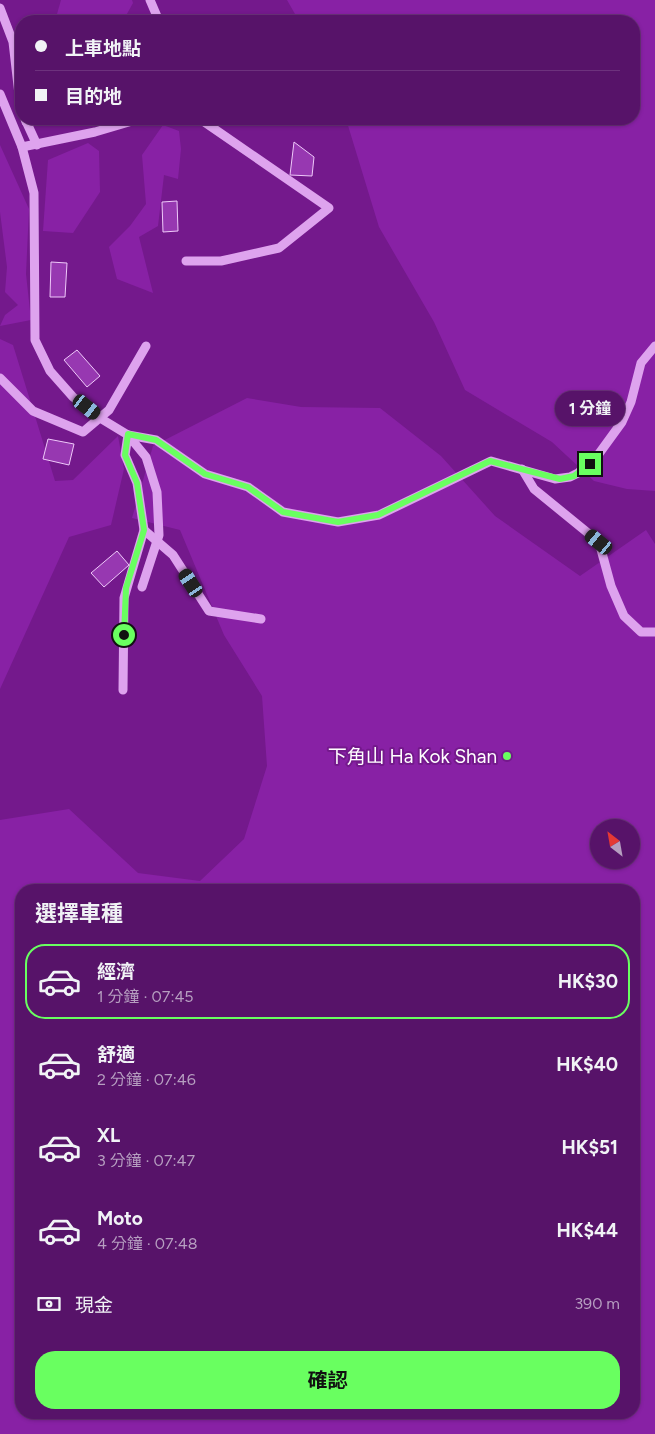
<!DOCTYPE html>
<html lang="zh-TW">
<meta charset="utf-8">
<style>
body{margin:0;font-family:Figtree,"Noto Sans TC",sans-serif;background:#602071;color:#f1f3f6;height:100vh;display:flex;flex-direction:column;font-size:19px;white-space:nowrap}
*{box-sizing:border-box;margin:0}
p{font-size:16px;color:#b69ec0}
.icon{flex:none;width:28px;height:28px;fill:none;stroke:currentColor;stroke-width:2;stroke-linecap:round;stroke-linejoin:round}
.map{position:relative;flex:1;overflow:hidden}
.sheet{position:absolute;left:15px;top:884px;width:625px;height:535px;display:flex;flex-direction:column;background:#571369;border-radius:20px;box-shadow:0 1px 4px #0004,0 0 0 1px #6d327d}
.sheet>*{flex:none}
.hud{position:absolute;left:15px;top:15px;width:625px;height:110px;border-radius:20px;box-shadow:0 1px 4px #0004,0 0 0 1px #6d327d;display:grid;align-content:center;height:110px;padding:0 20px;background:#571369}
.needle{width:32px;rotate:329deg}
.controls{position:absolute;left:590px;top:819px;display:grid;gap:10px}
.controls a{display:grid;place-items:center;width:50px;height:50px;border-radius:50%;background:#571369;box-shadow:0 1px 4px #0004,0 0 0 1px #6d327d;font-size:25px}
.end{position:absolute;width:22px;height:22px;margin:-11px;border:6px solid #69ff60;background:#111;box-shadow:0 0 0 2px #111}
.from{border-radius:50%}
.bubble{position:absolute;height:35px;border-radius:18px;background:#571369;box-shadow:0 1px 4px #0004,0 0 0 1px #6d327d;font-size:16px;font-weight:700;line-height:35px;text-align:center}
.car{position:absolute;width:15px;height:30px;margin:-15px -8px;border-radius:6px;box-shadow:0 0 4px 1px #0007;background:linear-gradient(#222 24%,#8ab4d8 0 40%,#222 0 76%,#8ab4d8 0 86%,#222 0)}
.hud b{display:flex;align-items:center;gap:18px;height:48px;font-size:19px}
.hud b+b{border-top:1px solid #6d327d}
.hud i{width:12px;height:12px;background:#f1f3f6}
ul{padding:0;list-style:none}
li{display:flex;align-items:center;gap:15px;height:75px;margin:0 10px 8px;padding:0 10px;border:2px solid transparent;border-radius:20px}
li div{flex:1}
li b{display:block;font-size:19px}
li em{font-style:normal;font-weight:700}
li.on{border-color:#69ff60}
li>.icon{width:45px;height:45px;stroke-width:1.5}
h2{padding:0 20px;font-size:22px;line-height:60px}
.pay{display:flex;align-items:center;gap:12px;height:55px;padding:0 20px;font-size:19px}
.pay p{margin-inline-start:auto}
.primary-button{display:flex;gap:10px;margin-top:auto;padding:10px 20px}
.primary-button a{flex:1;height:58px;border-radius:20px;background:#69ff60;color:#111;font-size:20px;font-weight:700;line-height:58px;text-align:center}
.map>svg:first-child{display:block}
.green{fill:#8821a5;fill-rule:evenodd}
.building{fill:#9738b1;stroke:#efc9fa}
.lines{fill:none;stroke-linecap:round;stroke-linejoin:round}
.minor{stroke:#dea3ee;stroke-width:9}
.route{stroke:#69ff60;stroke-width:6}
.poi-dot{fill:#69ff60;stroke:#74198c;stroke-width:2}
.labels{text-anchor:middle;stroke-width:4;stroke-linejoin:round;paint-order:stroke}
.poi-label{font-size:19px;fill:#fff;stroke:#74198c;text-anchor:end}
</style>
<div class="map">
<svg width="655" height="1434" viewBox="0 0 655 1434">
<rect width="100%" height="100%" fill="#74198c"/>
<g class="green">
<path d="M61 0H132L133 3 123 21H55Z"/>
<path d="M287 0H655V491L627 489 594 481 552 442 465 390 434 322 379 227 346 119H634V21H299Z"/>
<path d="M163 125 179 131 181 149 178 179 164 175 158 226 139 237 153 293 117 279 109 247 130 226 146 204 142 155Z"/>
<path d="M88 143 99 151 100 192 73 233 43 231 48 160Z"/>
<path d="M0 145 29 209 26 274 31 320 0 326 5 315 18 305 5 292 7 267 0 212Z"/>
<path d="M0 339 13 345 55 481 73 480 118 436 124 469 111 525 69 537 0 689Z"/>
<path d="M247 398 301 407 380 408 441 456 495 516 580 576 646 530 655 544V1434H0V820L69 809 138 873 200 881 244 839 267 766 262 696 224 635 180 530 132 518 153 446ZM599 828H631V860H599ZM21 890H634V1412H21Z"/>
</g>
<g class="building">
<path d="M294 142 314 157 312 176 290 175Z"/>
<path d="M177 201 178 231 163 232 162 202Z"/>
<path d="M51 262 67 263 65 297H50Z"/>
<path d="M77 350 100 376 87 387 64 360Z"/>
<path d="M48 439 74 444 69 465 43 459Z"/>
<path d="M117 551 129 565 104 587 91 573Z"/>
</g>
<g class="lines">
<g class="minor">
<path d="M150 0 159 21"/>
<path d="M0 8 13 42 21 112"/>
<path d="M0 94 22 147 34 193 35 340 50 371 73 397 100 418 128 435 156 440 205 474 248 487 283 512 338 522 379 515 491 461 555 479 570 477 578 473 598 455 622 422 631 402 641 363 655 346"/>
<path d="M25 119 37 145"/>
<path d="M26 122 66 119"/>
<path d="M22 147 95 132 139 119"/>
<path d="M186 261H221L279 248 329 208 200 119"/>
<path d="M0 378 33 411 83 432 109 410 146 346"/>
<path d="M128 435 146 457 157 492 159 535 142 587"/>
<path d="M522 469 534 489 599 542 611 586 624 616 641 632H655"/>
<path d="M144 530 173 555 209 611 261 619"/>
<path d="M123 690 124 598 144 530 137 483 125 455 128 435"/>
</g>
</g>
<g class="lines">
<path class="route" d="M124 635 126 588 144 530 137 483 125 455 128 434 156 440 205 474 248 487 283 512 338 522 378 515 490 461 560 479 574 476 590 464"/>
</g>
<circle class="poi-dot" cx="507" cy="756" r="5"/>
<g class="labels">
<g class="poi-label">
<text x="497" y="763">下角山 Ha Kok Shan</text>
</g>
</g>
</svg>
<div class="controls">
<a><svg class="needle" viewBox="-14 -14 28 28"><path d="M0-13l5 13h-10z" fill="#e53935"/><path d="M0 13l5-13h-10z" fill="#b69ec0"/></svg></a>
</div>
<i class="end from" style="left:124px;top:635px"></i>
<i class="end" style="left:590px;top:464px"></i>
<div class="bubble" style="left:555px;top:391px;width:70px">1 分鐘</div>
<i class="car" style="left:87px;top:407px;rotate:128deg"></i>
<i class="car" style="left:599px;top:542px;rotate:309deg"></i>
<i class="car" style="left:191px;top:583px;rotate:327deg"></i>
<div class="hud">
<b><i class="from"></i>上車地點</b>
<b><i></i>目的地</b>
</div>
<section class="sheet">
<h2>選擇車種</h2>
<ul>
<li class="on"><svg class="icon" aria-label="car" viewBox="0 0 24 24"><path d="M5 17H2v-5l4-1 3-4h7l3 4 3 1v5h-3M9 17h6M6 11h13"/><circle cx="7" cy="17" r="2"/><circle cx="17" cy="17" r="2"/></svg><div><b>經濟</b><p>1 分鐘 · 07:45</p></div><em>HK$30</em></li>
<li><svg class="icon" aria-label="car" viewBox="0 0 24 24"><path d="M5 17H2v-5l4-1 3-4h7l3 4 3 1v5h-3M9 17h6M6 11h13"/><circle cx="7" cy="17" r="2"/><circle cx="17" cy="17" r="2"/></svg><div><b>舒適</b><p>2 分鐘 · 07:46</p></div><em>HK$40</em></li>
<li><svg class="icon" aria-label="car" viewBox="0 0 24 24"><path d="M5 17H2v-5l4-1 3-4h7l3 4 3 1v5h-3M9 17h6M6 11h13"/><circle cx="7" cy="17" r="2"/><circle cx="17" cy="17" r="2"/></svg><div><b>XL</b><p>3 分鐘 · 07:47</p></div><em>HK$51</em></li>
<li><svg class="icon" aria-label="car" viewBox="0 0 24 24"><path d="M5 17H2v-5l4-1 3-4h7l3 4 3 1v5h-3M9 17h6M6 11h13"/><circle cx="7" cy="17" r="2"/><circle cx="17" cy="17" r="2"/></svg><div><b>Moto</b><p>4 分鐘 · 07:48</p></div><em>HK$44</em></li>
</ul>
<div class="pay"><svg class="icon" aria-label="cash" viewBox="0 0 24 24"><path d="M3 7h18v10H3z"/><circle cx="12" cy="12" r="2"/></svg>現金<p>390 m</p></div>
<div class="primary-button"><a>確認</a></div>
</section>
</div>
